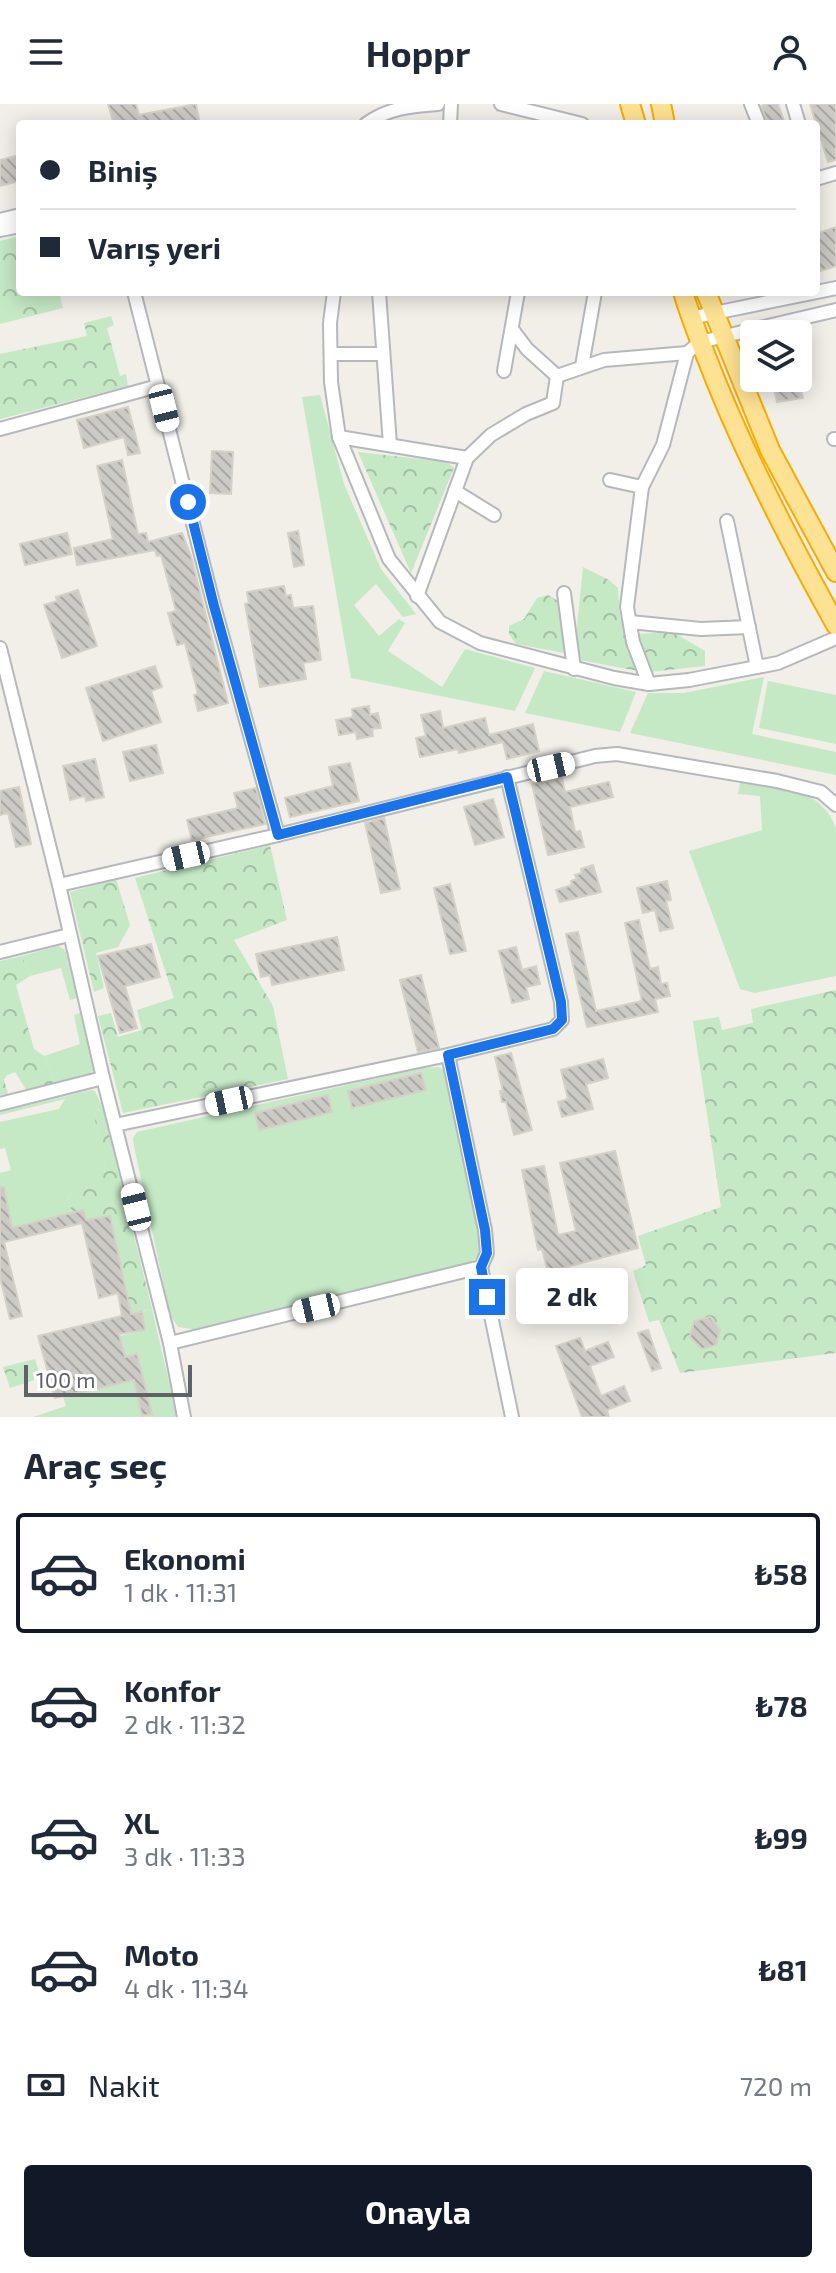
<!DOCTYPE html>
<html lang="tr">
<meta charset="utf-8">
<style>
body{margin:0;font-family:"Exo 2",sans-serif;background:#f6f6f7;color:#1f2937;height:100vh;display:flex;flex-direction:column;font-size:30px;white-space:nowrap}
*{box-sizing:border-box;margin:0}
p{font-size:26px;color:#747a83}
.icon{flex:none;width:44px;height:44px;fill:none;stroke:currentColor;stroke-width:2;stroke-linecap:round;stroke-linejoin:round}
.map{position:relative;height:1313px;overflow:hidden}
.side{display:flex;flex-direction:column;background:#fff;flex:1}
.side>*{flex:none}
.guide{position:absolute;left:16px;top:16px;width:804px;height:176px;border-radius:8px;box-shadow:0 4px 20px #0003;display:grid;align-content:center;height:176px;padding:0 24px;background:#fff}
.tools{position:absolute;left:740px;top:216px;display:grid;gap:16px}
.tools a{display:grid;place-items:center;width:72px;height:72px;border-radius:8px;background:#fff;box-shadow:0 4px 20px #0003;font-size:40px}
.scale{position:absolute;left:24px;bottom:20px;width:168px;box-sizing:border-box;padding-left:8px;border:4px solid #5f6368;border-top:0;font-size:22px;line-height:28px;white-space:nowrap;color:#5f6368;-webkit-text-stroke:6px #fff;paint-order:stroke}
.end{position:absolute;width:36px;height:36px;margin:-18px;border:10px solid #1a73e8;background:#fff;box-shadow:0 0 0 4px #fff}
.from{border-radius:50%}
.bubble{position:absolute;height:56px;border-radius:8px;background:#fff;box-shadow:0 4px 20px #0003;font-size:26px;font-weight:700;line-height:56px;text-align:center}
.car{position:absolute;width:24px;height:48px;margin:-24px -12px;border-radius:10px;box-shadow:0 0 6px 2px #0007;background:linear-gradient(#fff 24%,#345 0 40%,#fff 0 76%,#345 0 86%,#fff 0)}
.guide b{display:flex;align-items:center;gap:28px;height:76px;font-size:30px}
.guide b+b{border-top:2px solid #e0e1e3}
.guide i{width:20px;height:20px;background:#1f2937}
ul{padding:0;list-style:none}
li{display:flex;align-items:center;gap:24px;height:120px;margin:0 16px 12px;padding:0 8px;border:4px solid transparent;border-radius:8px}
li div{flex:1}
li b{display:block;font-size:30px}
li em{font-style:normal;font-weight:700}
li.on{border-color:#111827}
li>.icon{width:72px;height:72px;stroke-width:1.5}
h2{padding:0 24px;font-size:36px;line-height:96px}
.pay{display:flex;align-items:center;gap:20px;height:88px;padding:0 24px;font-size:30px}
.pay p{margin-inline-start:auto}
.action{display:flex;gap:16px;margin-top:auto;padding:16px 24px}
.action a{flex:1;height:92px;border-radius:8px;background:#111827;color:#fff;font-size:32px;font-weight:700;line-height:92px;text-align:center}
header{display:flex;justify-content:space-between;align-items:center;height:104px;padding:0 24px;background:#fff;font-size:36px;font-weight:700}
.map>svg:first-child{display:block}
.grass{fill:#c5e8c5}
.forest{fill:url(#forest-crowns)}
.building{fill:url(#building-back-hatch);stroke:#d6d1c6;stroke-width:2}
.lines{fill:none;stroke-linecap:round;stroke-linejoin:round}
.minor-casing{stroke:#b5b8bc;stroke-width:16}
.highway-casing{stroke:#f9ab00;stroke-width:22}
.minor{stroke:#fff;stroke-width:12}
.highway{stroke:#fde293;stroke-width:18}
.route{stroke:#1a73e8;stroke-width:10}
</style>
<header><svg class="icon" aria-label="menu" viewBox="0 0 24 24"><path d="M4 6h16M4 12h16M4 18h16"/></svg>Hoppr<svg class="icon" aria-label="person" viewBox="0 0 24 24"><circle cx="12" cy="8" r="4"/><path d="M4 21q1-7 8-7t8 7"/></svg></header>
<div class="map">
<svg width="836" height="1313" viewBox="0 0 836 1313">
<defs>
<pattern id="forest-crowns" width="20" height="18" patternUnits="userSpaceOnUse" patternTransform="scale(2)"><rect width="20" height="18" fill="#c5e8c5"/><path d="M2 6a3 3 0 1 1 6 0M12 15a3 3 0 1 1 6 0" fill="none" stroke="#a3c0a4"/></pattern>
<pattern id="building-back-hatch" width="6" height="6" patternUnits="userSpaceOnUse" patternTransform="scale(2)"><rect width="6" height="6" fill="#cccac5"/><path d="M-1 5l2 2M0 0l6 6M5-1l2 2" fill="none" stroke="#a9a8a4"/></pattern>
</defs>
<rect width="100%" height="100%" fill="#f1efe8"/>
<g class="grass">
<path d="M320 291 344 380 381 465 416 510 403 513 376 480 354 501 379 532 399 515 405 519 388 547 442 583 465 545 535 564 515 607 351 574 302 293Z"/>
<path d="M544 567 636 588 620 628 525 609Z"/>
<path d="M764 573 752 630 836 648V671L630 629 648 589H684Z"/>
<path d="M768 577 836 591V640L759 624Z"/>
<path d="M741 675C778 681 821 684 836 724V872L755 889 740 885 689 747 762 726 760 692 738 690Z"/>
<path d="M58 842 65 846 77 894 70 896 61 864 30 872 22 852Z"/>
<path d="M80 909 93 966 91 970 55 981 44 952 80 940 74 911Z"/>
<path d="M439 963 446 968 479 1127 480 1151 466 1162 198 1226 178 1223 170 1211 134 1042 133 1034 137 1028 423 964Z"/>
<path d="M91 986 95 987 103 1005 95 1006C92 1033 119 1063 95 1085H75L68 1093 72 1109 0 1127V1069L11 1066 5 1044 0 1045V1018L59 1005 65 995 0 1011V1008Z"/>
<path d="M152 1205 177 1313H33L66 1302 63 1292 142 1274 50 1270 45 1259 122 1242 120 1232 145 1226 142 1208Z"/>
</g>
<g class="forest">
<path d="M20 132V188H59L63 204 0 220V137Z"/>
<path d="M111 212 114 221 107 224 120 272 126 270 128 282 0 315V250L87 232 84 219Z"/>
<path d="M358 348 447 358 454 364 411 469Z"/>
<path d="M583 463 609 476 618 484 620 513 638 567 580 556 576 533Z"/>
<path d="M548 491 558 497 565 549 516 540 509 530V522L524 515 537 494Z"/>
<path d="M673 528 705 547V562L650 568 638 530Z"/>
<path d="M270 741 287 816 234 836 273 902 288 975 123 1009 98 912 111 909 118 933 142 926 137 906 174 894 135 774Z"/>
<path d="M116 775 130 821 118 843 96 849 104 884 94 888 70 788Z"/>
<path d="M22 852 30 872 16 881 34 945 44 952 55 981 27 987 15 968 7 971 4 976 8 990 0 991V857Z"/>
<path d="M836 886V1249L680 1269 659 1216 649 1218 633 1167 646 1161 638 1132 721 1103 693 917 719 913 722 926 753 919 751 905Z"/>
<path d="M103 1005 152 1205 131 1210 130 1203 121 1205 117 1190 127 1187 110 1112 102 1113 103 1119 86 1118 83 1107 72 1109 68 1093 75 1085H94C119 1063 92 1033 95 1006Z"/>
<path d="M35 1255 41 1274 10 1284 3 1263Z"/>
</g>
<g class="building">
<path d="M108 0H136L139 11 196 0 200 20H114Z"/>
<path d="M767 0H778L785 20H768L761 2Z"/>
<path d="M810 0H836V56L828 58Z"/>
<path d="M20 51V77L0 82V56Z"/>
<path d="M836 123V162L818 168 816 130Z"/>
<path d="M772 274H798L803 294 777 298Z"/>
<path d="M128 303 140 349 128 351 124 333 84 344 77 316Z"/>
<path d="M212 347 233 348 231 390 210 389Z"/>
<path d="M122 356 138 430 146 429 148 438 182 429 191 452 228 599 198 607 194 591 198 590 185 539 177 541 168 509 176 507 161 451 157 452 155 446 77 461 74 444 113 435 97 362Z"/>
<path d="M298 427 304 461 294 463 288 429Z"/>
<path d="M67 429 72 450 25 461 20 440Z"/>
<path d="M284 482 286 492 291 491 293 504 313 502 321 556 303 559 306 575 260 583 245 500 249 499 247 488Z"/>
<path d="M78 486 97 542 62 554 44 501 57 497 56 493Z"/>
<path d="M155 562 162 583 151 587 161 618 103 637 86 584Z"/>
<path d="M369 602 370 611 378 609 381 624 372 625 373 632 357 635 356 628 339 631 336 616 353 613 352 605Z"/>
<path d="M440 607 443 624 485 614 489 631 533 620 539 647 507 655 503 638 459 649 458 645 420 653 416 634 426 632 421 611Z"/>
<path d="M156 641 163 669 130 677 123 648Z"/>
<path d="M95 655 104 693 86 697 85 692 70 696 63 662Z"/>
<path d="M350 659 359 697 290 713 285 694 333 682 329 663Z"/>
<path d="M562 674 565 688 609 678 613 693 570 703 575 728 580 727 584 743 548 751 532 680Z"/>
<path d="M19 683 31 740 16 743 8 709 0 711V687Z"/>
<path d="M256 684 265 720 192 736 187 716 238 704 234 689Z"/>
<path d="M493 695 504 733 475 741 464 703Z"/>
<path d="M384 714 400 785 381 789 365 719Z"/>
<path d="M593 761 601 788 560 798 556 786 572 781 571 777 577 775 575 771 582 769 581 765Z"/>
<path d="M667 777 671 796 666 797 673 824 660 827 655 806 643 809 637 784Z"/>
<path d="M450 780 466 847 450 850 434 784Z"/>
<path d="M639 816 650 865 658 863 661 880 667 879 670 892 655 895 658 908 587 923 566 830 578 828 596 907 642 897 625 819Z"/>
<path d="M337 833 344 866 272 881 270 871 261 873 256 850Z"/>
<path d="M151 840 160 873 125 882 137 924 120 929 98 852Z"/>
<path d="M516 843 522 866 536 862 540 880 526 883 529 895 512 899 499 847Z"/>
<path d="M421 871 439 944 418 948 400 876Z"/>
<path d="M511 949 532 1026 514 1031 506 998H502L500 987H503L495 953Z"/>
<path d="M603 955 608 974 586 980 593 1005 562 1013 558 998 568 995 561 966Z"/>
<path d="M421 969 426 986 352 1004 348 987Z"/>
<path d="M328 991 332 1008 259 1026 255 1009Z"/>
<path d="M615 1047 638 1144 548 1168 542 1145 538 1146 522 1066 544 1062 558 1131 576 1127 560 1059Z"/>
<path d="M0 1083H4L12 1124 83 1106 86 1116 110 1112 131 1210 142 1208 145 1226 119 1230 125 1253 137 1250 152 1310 142 1312 134 1276 55 1294 38 1232 122 1212 118 1189 99 1194 82 1119 4 1138 22 1212 10 1215 0 1173Z"/>
<path d="M710 1213 720 1226 716 1241 702 1245 690 1233 694 1217Z"/>
<path d="M648 1226 661 1264 652 1267 638 1229Z"/>
<path d="M580 1234 585 1247 608 1238 614 1253 590 1262 601 1292 624 1282 630 1297 607 1306 609 1313H582L556 1242Z"/>
</g>
<g class="lines">
<defs>
<g id="minor">
<path d="M501 0 582 20"/>
<path d="M751 0 759 20"/>
<path d="M793 0 799 20"/>
<path d="M366 20C388 4 411 2 438 0"/>
<path d="M450 20 451 0"/>
<path d="M816 75 836 69"/>
<path d="M0 116 20 111"/>
<path d="M0 126 20 122"/>
<path d="M134 188 214 502 278 731"/>
<path d="M334 188 330 219 331 278 339 333 389 455 440 518 480 539 614 574 649 580 689 576 778 559 836 534"/>
<path d="M379 188 390 341"/>
<path d="M690 214 836 184"/>
<path d="M512 225 527 245 557 272 604 256 687 249 700 238 836 206"/>
<path d="M331 250H383"/>
<path d="M582 262 595 188"/>
<path d="M504 267 518 188"/>
<path d="M0 325 158 282"/>
<path d="M339 333 467 354"/>
<path d="M834 335H836"/>
<path d="M610 376 642 383"/>
<path d="M455 387 494 411"/>
<path d="M727 417 757 563"/>
<path d="M564 489 574 565"/>
<path d="M417 492 467 354 491 331 526 310 553 299 557 272"/>
<path d="M630 518 701 525 749 523"/>
<path d="M0 544 59 781 103 974 170 1239 184 1313"/>
<path d="M649 580 633 538 627 503 642 383 663 341 687 249"/>
<path d="M59 781 278 731 595 652 617 650 777 677 821 688 836 701"/>
<path d="M0 848 69 831"/>
<path d="M0 1000 103 974"/>
<path d="M115 1021 448 951 553 925 562 916 561 898 507 673"/>
<path d="M481 1163 512 1313"/>
<path d="M170 1239 481 1163 487 1149 485 1126 448 951"/>
</g>
<g id="highway">
<path d="M630 0 636 20"/>
<path d="M661 0 665 20"/>
<path d="M683 188C692 219 705 249 717 280 751 363 792 442 836 521"/>
<path d="M706 188 770 346 836 468"/>
</g>
</defs>
<use href="#minor" class="minor-casing"/>
<use href="#highway" class="highway-casing"/>
<use href="#minor" class="minor"/>
<use href="#highway" class="highway"/>
</g>
<g class="lines">
<path class="route" d="M188 398 214 502 278 731 507 673 561 898 562 916 553 925 448 951 485 1126 487 1149 481 1163 487 1193"/>
</g>
</svg>
<div class="tools">
<a><svg class="icon" aria-label="layers" viewBox="0 0 24 24"><path d="M12 4l9 5-9 5-9-5zM3 14l9 5 9-5"/></svg></a>
</div>
<div class="scale">100 m</div>
<i class="end from" style="left:188px;top:398px"></i>
<i class="end" style="left:487px;top:1193px"></i>
<div class="bubble" style="left:516px;top:1164px;width:112px">2 dk</div>
<i class="car" style="left:164px;top:304px;rotate:166deg"></i>
<i class="car" style="left:551px;top:663px;rotate:77deg"></i>
<i class="car" style="left:186px;top:752px;rotate:257deg"></i>
<i class="car" style="left:229px;top:997px;rotate:258deg"></i>
<i class="car" style="left:136px;top:1103px;rotate:346deg"></i>
<i class="car" style="left:316px;top:1204px;rotate:257deg"></i>
<div class="guide">
<b><i class="from"></i>Biniş</b>
<b><i></i>Varış yeri</b>
</div>
</div>
<section class="side">
<h2>Araç seç</h2>
<ul>
<li class="on"><svg class="icon" aria-label="car" viewBox="0 0 24 24"><path d="M5 17H2v-5l4-1 3-4h7l3 4 3 1v5h-3M9 17h6M6 11h13"/><circle cx="7" cy="17" r="2"/><circle cx="17" cy="17" r="2"/></svg><div><b>Ekonomi</b><p>1 dk · 11:31</p></div><em>₺58</em></li>
<li><svg class="icon" aria-label="car" viewBox="0 0 24 24"><path d="M5 17H2v-5l4-1 3-4h7l3 4 3 1v5h-3M9 17h6M6 11h13"/><circle cx="7" cy="17" r="2"/><circle cx="17" cy="17" r="2"/></svg><div><b>Konfor</b><p>2 dk · 11:32</p></div><em>₺78</em></li>
<li><svg class="icon" aria-label="car" viewBox="0 0 24 24"><path d="M5 17H2v-5l4-1 3-4h7l3 4 3 1v5h-3M9 17h6M6 11h13"/><circle cx="7" cy="17" r="2"/><circle cx="17" cy="17" r="2"/></svg><div><b>XL</b><p>3 dk · 11:33</p></div><em>₺99</em></li>
<li><svg class="icon" aria-label="car" viewBox="0 0 24 24"><path d="M5 17H2v-5l4-1 3-4h7l3 4 3 1v5h-3M9 17h6M6 11h13"/><circle cx="7" cy="17" r="2"/><circle cx="17" cy="17" r="2"/></svg><div><b>Moto</b><p>4 dk · 11:34</p></div><em>₺81</em></li>
</ul>
<div class="pay"><svg class="icon" aria-label="cash" viewBox="0 0 24 24"><path d="M3 7h18v10H3z"/><circle cx="12" cy="12" r="2"/></svg>Nakit<p>720 m</p></div>
<div class="action"><a>Onayla</a></div>
</section>
